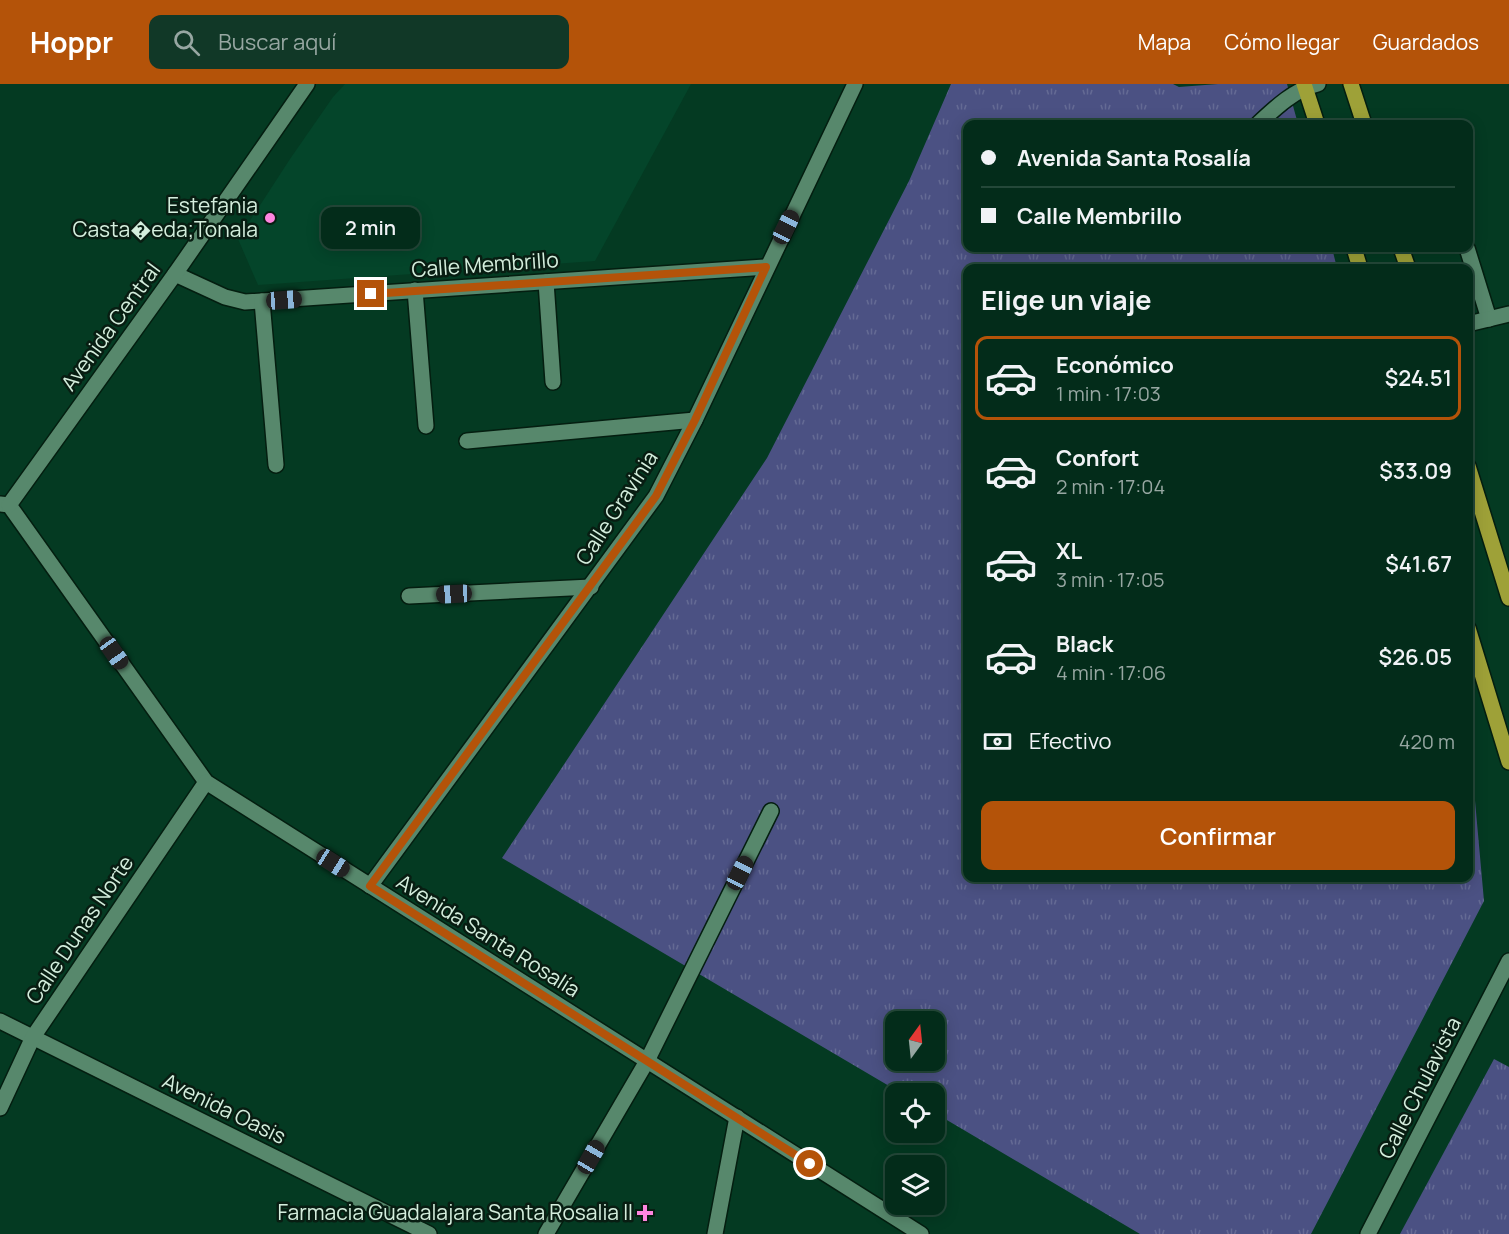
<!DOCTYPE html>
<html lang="es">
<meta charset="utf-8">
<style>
body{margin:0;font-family:Manrope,sans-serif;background:#113827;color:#f1f3f6;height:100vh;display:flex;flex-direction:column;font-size:22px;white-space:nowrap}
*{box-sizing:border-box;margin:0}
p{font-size:20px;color:#97a7a2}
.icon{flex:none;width:33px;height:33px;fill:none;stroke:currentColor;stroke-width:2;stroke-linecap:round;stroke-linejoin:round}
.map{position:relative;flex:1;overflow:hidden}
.details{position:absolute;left:963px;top:180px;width:510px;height:618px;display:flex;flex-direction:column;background:#032c1a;border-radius:12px;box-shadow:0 3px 15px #0003,0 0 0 2px #244839}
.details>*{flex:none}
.top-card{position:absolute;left:963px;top:36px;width:510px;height:132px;border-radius:12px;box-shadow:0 3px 15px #0003,0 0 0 2px #244839;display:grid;align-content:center;height:132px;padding:0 18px;background:#032c1a}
.needle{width:39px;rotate:15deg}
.buttons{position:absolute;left:885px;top:927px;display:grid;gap:12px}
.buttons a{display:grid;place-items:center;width:60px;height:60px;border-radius:12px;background:#032c1a;box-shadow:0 3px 15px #0003,0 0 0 2px #244839;font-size:30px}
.end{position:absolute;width:27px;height:27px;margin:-14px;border:8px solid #b45309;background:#fff;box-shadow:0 0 0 3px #fff}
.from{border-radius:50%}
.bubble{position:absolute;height:42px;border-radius:12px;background:#032c1a;box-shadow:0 3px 15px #0003,0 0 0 2px #244839;font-size:20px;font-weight:600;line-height:42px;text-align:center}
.car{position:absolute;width:18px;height:36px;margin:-18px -9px;border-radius:8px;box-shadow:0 0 4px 2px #0007;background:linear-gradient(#222 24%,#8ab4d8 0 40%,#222 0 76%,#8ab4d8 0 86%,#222 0)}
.top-card b{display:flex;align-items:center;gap:21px;height:57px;font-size:22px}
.top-card b+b{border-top:2px solid #244839}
.top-card i{width:15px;height:15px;background:#f1f3f6}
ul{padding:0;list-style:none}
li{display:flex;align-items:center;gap:18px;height:84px;margin:0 12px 9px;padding:0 6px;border:3px solid transparent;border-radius:12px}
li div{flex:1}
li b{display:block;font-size:22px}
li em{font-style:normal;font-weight:600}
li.active{border-color:#b45309}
li>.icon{width:54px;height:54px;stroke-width:1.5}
h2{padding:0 18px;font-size:27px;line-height:72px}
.pay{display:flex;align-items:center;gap:15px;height:66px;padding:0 18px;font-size:22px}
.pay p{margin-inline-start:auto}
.primary-button{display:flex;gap:12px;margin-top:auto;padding:12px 18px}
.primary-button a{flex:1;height:69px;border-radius:12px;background:#b45309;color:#fff;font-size:24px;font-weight:600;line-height:69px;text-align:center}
header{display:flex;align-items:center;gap:36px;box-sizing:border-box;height:84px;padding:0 30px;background:#b45309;color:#fff}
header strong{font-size:28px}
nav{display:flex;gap:33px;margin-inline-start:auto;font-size:21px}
.search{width:420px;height:54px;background:#113827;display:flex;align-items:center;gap:15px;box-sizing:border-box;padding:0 21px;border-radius:12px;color:#97a7a2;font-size:22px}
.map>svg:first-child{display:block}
.built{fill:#04452a}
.grass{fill:url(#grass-tufts);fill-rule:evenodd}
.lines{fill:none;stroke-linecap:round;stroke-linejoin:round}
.minor-casing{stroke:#041e10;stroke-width:18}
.major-casing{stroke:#041e10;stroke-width:18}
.minor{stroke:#57886c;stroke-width:15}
.major{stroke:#9ea138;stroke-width:15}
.route{stroke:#b45309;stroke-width:8}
.poi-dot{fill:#fe85df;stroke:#081d12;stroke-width:2}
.labels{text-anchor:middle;stroke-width:5;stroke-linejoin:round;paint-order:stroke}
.poi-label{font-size:21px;fill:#d4eedd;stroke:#081d12;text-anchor:end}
.street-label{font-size:21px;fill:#d4eedd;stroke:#081d12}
</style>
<header>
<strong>Hoppr</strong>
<div class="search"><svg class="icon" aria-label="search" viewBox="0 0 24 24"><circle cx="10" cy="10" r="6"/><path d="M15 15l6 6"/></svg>Buscar aquí</div>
<nav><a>Mapa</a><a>Cómo llegar</a><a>Guardados</a></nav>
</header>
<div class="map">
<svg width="1509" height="1150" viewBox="0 0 1509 1150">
<defs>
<pattern id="grass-tufts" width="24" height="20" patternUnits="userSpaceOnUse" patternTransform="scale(1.5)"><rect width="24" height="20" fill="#4b5183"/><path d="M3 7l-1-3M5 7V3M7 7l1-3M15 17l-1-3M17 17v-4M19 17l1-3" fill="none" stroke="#646a94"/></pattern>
</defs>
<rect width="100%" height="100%" fill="#043a22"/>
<path class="built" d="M345 0H691L595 177 258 201 238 155 290 75 333 13Z"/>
<g class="grass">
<path d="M951 0H1173L1179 3 1218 0H1287L1298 40H968V164H1332L1337 184H968V794H1468L1469 662 1471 672 1484 817 1311 1150H1140L935 1029 934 1010 901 1009 502 774 767 374 909 97ZM896 938H934V976H896Z"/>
<path d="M1494 975 1509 983V1150H1400Z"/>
</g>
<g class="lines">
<defs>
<g id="minor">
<path d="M1258 40C1275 24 1295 5 1318 0"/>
<path d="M1467 164 1489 235"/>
<path d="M175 190 225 213 245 218 766 183"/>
<path d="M546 198 553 298"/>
<path d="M415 206 426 342"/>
<path d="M262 217 276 381"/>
<path d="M1468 240 1509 230"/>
<path d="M467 357 695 336"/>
<path d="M0 420 9 421 206 698 921 1150"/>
<path d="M9 421 175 190 307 0"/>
<path d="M409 512 591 503"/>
<path d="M370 802 656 412 695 336 855 0"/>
<path d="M0 937 429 1150"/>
<path d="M0 1024 33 953 206 698"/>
<path d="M546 1150 647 977 771 727"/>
<path d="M715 1150 737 1033"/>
<path d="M1368 1150 1509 877"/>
</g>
<g id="major">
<path d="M1304 0 1317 40"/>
<path d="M1351 0 1364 40"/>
<path d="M1354 164 1360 184"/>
<path d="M1401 164 1408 184"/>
<path d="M1468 382 1509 514"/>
<path d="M1468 544 1509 678"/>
</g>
</defs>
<use href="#minor" class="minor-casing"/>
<use href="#major" class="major-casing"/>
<use href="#minor" class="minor"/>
<use href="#major" class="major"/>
</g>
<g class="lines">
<path class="route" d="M371 210 766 183 695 336 656 412 370 802 810 1080"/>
</g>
<g class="poi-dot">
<circle cx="270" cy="134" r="6"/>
<path d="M642 1120h6v6h6v6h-6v6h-6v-6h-6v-6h6z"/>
</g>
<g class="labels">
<g class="poi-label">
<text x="258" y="129">Estefania<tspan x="258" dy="24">Casta�eda;Tonala</tspan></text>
<text x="633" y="1136">Farmacia Guadalajara Santa Rosalia II</text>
</g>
<g class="street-label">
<text transform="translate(485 181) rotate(-4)" y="7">Calle Membrillo</text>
<text transform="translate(111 243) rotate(-54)" y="7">Avenida Central</text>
<text transform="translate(617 424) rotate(-57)" y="7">Calle Gravinia</text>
<text transform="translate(80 846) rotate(-56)" y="7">Calle Dunas Norte</text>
<text transform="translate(488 852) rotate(32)" y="7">Avenida Santa Rosalía</text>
<text transform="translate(1420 1004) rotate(-63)" y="7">Calle Chulavista</text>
<text transform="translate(224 1025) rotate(26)" y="7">Avenida Oasis</text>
</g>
</g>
</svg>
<div class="buttons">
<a><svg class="needle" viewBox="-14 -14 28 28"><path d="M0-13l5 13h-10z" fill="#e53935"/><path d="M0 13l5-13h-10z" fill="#97a7a2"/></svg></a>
<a><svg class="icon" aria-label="locate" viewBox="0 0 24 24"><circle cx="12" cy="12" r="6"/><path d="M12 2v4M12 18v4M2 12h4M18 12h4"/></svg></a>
<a><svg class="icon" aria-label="layers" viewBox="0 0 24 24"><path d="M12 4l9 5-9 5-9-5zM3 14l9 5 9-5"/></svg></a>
</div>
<i class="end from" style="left:810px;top:1080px"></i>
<i class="end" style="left:371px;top:210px"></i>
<div class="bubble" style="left:321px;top:123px;width:99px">2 min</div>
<i class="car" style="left:786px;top:143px;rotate:26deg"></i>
<i class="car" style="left:284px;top:216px;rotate:86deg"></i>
<i class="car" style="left:454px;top:510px;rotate:267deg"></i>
<i class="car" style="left:114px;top:569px;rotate:145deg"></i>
<i class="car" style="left:333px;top:779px;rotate:122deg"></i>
<i class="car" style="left:740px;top:789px;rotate:27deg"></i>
<i class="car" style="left:591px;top:1073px;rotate:30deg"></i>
<div class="top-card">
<b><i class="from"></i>Avenida Santa Rosalía</b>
<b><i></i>Calle Membrillo</b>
</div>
<section class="details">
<h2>Elige un viaje</h2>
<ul>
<li class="active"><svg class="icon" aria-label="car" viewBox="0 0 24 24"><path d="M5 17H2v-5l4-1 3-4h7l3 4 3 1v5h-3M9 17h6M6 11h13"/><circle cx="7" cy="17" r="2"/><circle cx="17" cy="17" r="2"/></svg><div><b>Económico</b><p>1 min · 17:03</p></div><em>$24.51</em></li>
<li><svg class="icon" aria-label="car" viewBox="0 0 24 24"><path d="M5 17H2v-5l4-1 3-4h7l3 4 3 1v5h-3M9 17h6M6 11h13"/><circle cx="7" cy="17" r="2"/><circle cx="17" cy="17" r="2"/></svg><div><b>Confort</b><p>2 min · 17:04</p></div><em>$33.09</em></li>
<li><svg class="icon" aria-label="car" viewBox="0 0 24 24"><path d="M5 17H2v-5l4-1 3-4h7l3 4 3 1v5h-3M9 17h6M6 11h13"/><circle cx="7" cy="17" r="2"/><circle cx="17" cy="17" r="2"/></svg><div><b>XL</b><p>3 min · 17:05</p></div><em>$41.67</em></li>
<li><svg class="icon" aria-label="car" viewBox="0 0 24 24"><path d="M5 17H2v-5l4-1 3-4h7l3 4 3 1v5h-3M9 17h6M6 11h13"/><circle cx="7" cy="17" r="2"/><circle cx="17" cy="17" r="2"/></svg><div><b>Black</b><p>4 min · 17:06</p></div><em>$26.05</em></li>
</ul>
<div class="pay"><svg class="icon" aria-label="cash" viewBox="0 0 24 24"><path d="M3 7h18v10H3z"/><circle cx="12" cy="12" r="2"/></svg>Efectivo<p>420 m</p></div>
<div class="primary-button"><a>Confirmar</a></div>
</section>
</div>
